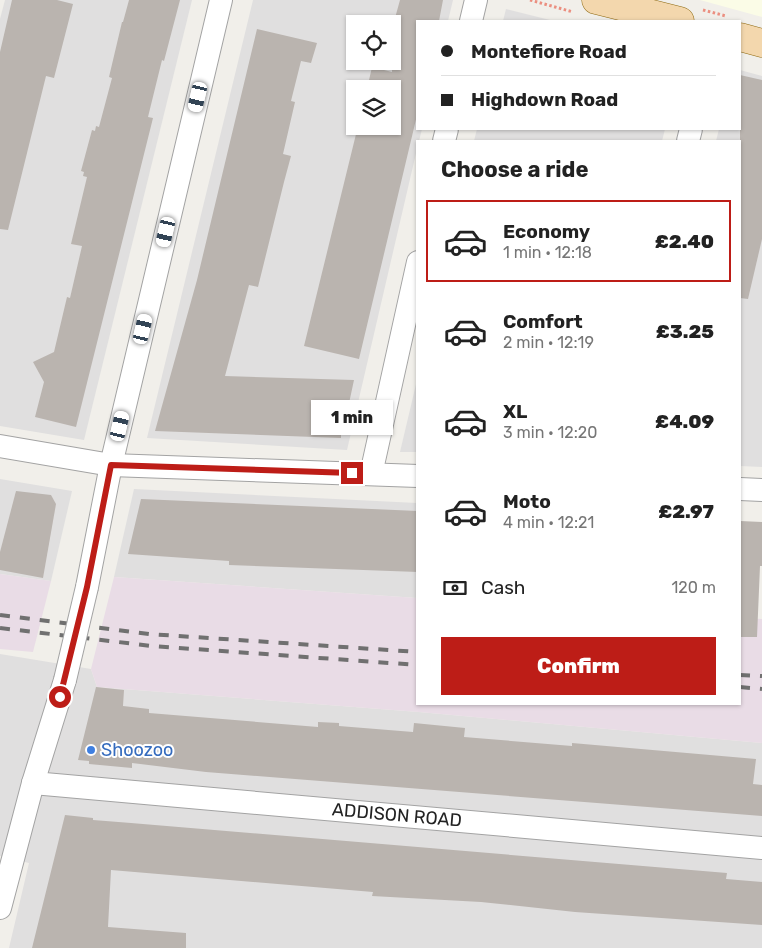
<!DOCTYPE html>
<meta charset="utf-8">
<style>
body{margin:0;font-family:Rubik,sans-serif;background:#f2f2f2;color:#222;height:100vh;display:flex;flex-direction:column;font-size:19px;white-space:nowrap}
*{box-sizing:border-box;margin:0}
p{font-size:16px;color:#767676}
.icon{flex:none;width:28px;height:28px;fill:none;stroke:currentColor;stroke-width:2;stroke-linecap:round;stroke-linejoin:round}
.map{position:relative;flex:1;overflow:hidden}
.details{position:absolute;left:416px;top:140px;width:325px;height:565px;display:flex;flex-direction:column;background:#fff;border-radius:0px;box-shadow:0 1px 4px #0004}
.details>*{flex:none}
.hud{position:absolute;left:416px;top:20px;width:325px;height:110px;border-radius:0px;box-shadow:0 1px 4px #0004;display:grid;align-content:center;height:110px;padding:0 25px;background:#fff}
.fabs{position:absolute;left:346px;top:15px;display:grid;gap:10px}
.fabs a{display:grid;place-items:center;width:55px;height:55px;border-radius:0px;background:#fff;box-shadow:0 1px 4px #0004;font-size:25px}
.end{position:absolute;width:22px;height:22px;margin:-11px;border:6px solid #bd1d17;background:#fff;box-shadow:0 0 0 2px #fff}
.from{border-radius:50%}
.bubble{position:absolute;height:35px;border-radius:0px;background:#fff;box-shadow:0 1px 4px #0004;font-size:16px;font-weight:800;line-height:35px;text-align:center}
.car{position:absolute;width:15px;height:30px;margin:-15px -8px;border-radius:6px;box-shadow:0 0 4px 1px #0007;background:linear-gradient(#fff 24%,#345 0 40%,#fff 0 76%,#345 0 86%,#fff 0)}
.hud b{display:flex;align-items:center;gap:18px;height:48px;font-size:19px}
.hud b+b{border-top:1px solid #e0e0e0}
.hud i{width:12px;height:12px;background:#222}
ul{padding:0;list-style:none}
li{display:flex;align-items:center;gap:15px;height:82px;margin:0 10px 8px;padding:0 15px;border:2px solid transparent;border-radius:0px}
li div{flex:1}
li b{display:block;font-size:19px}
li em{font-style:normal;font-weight:800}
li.active{border-color:#bd1d17}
li>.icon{width:45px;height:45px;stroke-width:1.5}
h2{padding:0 25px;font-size:22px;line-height:60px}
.pay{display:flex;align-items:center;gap:12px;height:55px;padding:0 25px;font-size:19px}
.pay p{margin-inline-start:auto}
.primary-button{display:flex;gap:10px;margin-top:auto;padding:10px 25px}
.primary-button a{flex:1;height:58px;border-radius:0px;background:#bd1d17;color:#fff;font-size:20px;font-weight:800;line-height:58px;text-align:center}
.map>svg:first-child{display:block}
.residential{fill:#e0dfdf;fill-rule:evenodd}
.industrial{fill:#e9dce6}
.education{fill:#fbfce7}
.building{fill:#bab4af}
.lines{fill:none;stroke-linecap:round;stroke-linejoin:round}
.street-casing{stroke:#a3a3a3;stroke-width:24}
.primary-casing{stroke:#8e6911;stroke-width:29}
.path{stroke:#eb8f80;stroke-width:3;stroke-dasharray:2.5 2.5;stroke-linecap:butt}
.street{stroke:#fff;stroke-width:22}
.primary{stroke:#f3d7ad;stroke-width:28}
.rail{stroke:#707070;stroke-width:4;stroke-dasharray:10 10;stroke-linecap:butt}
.street-bridge-casing{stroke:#a3a3a3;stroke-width:24;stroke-linecap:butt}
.street-bridge{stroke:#fff;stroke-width:22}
.route{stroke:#bd1d17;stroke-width:6}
.shop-dot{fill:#3f7fe0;stroke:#fff;stroke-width:2}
.labels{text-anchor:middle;stroke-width:4;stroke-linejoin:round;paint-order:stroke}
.shop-label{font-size:18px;fill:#366cbe;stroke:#fff;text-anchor:start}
.street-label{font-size:18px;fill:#222;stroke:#fff}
</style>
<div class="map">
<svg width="762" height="948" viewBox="0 0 762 948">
<rect width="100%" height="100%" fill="#f1efea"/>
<g class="residential">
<path d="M5 0H192L84 440 0 426V19Z"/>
<path d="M253 0H453L448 21H418V129H422L419 141H418L417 149 347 450 147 438ZM355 24H392V61H355ZM355 89H392V126H355Z"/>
<path d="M506 9 554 21H503Z"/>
<path d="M740 70 762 76V467L740 466V141H716L719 129H740Z"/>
<path d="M477 129H665L662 141H474Z"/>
<path d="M417 380V452H400Z"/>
<path d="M0 479 72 491 51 581 0 574Z"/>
<path d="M134 489 417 503V598L114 577Z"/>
<path d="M0 654 91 669 97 687 419 712 762 743V948H9L29 863 0 856Z"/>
</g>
<g class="industrial">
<path d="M0 574 51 581 33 652 0 649Z"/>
<path d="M114 577 417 598 418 704H740V618L762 619V743L419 712 97 687 91 669Z"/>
</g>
<path class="education" d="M700 0H762V17Z"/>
<g class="building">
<path d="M12 0H57L73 4 54 78 46 76 8 230 0 229V52Z"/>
<path d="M129 0H180L164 61 162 60 148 117 153 118 76 427 35 417 44 382 33 362 54 352 67 297 70 298 82 246 71 244 87 177 83 176 84 172 81 171 92 130 95 131 96 126 99 127 112 78 109 77 122 22H123Z"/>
<path d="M400 0H443L439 21H418V111L359 359 304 346 358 126H392V89H367L372 67 392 72V29Z"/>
<path d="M257 29 317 43 311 63 301 61 291 101 295 102 283 154 291 156 284 182 258 287 249 285 225 376 354 380 348 408 347 424H341V438L155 431 197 280Z"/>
<path d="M740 75 762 80V239L748 299 740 298Z"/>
<path d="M16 491 51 495 56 504 43 578 0 570V552Z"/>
<path d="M141 499 418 511V572L229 565V561L128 554Z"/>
<path d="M740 521 762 522V566H760L757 637H740Z"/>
<path d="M96 687 124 690 123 706 149 709V713L318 727V722L339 723V726L413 732 414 723 465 728 464 737 572 746V743L756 759 753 784 762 785V816L206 772 132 763V768L89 764V761L78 760Z"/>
<path d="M65 815 93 818V820L131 823 727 873 726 879 762 882V925L575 912 481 902 372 896 373 892 111 870 108 927 186 933V948H32Z"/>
</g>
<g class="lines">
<defs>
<g id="street">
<path d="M471 21 476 0"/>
<path d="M444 141 447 129"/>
<path d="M688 141 691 129"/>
<path d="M0 446 111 465 418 476"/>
<path d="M371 474 418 262"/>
<path d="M740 489 762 490"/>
<path d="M87 587 111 465 221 0"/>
<path d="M33 783 762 848"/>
<path d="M0 908 33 783 65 680"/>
</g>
<g id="primary">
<path d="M596 0 680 21"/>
<path d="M740 37 762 43"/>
</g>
</defs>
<use href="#street" class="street-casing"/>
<use href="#primary" class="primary-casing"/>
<g class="path">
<path d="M530 0 573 12"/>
<path d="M703 10 726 16"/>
</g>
<use href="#street" class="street"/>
<use href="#primary" class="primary"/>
<g class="rail">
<path d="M0 615 149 634 418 652"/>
<path d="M0 628 152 646 418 665"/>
<path d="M740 675 762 676"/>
<path d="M740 687 762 689"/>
</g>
<defs>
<path id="street-bridge" d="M65 680 87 587"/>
</defs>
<use href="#street-bridge" class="street-bridge-casing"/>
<use href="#street-bridge" class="street-bridge"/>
</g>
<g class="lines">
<path class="route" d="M60 697 87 587 111 465 352 473"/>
</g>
<circle class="shop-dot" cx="91" cy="750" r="5"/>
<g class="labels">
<g class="shop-label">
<text x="101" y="756">Shoozoo</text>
</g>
<g class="street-label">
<text transform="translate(397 815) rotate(5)" y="6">ADDISON ROAD</text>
</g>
</g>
</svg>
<div class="fabs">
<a><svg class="icon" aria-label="locate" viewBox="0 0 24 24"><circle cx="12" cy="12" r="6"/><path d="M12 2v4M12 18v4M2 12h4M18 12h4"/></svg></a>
<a><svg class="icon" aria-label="layers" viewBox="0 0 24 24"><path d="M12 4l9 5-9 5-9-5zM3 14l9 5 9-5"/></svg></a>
</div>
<i class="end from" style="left:60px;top:697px"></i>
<i class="end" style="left:352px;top:473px"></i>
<div class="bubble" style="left:311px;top:400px;width:82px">1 min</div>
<i class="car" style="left:198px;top:97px;rotate:193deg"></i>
<i class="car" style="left:166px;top:232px;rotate:193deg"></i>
<i class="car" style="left:143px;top:329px;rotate:13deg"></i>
<i class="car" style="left:120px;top:426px;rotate:13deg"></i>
<div class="hud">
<b><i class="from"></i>Montefiore Road</b>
<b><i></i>Highdown Road</b>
</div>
<section class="details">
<h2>Choose a ride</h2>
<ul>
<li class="active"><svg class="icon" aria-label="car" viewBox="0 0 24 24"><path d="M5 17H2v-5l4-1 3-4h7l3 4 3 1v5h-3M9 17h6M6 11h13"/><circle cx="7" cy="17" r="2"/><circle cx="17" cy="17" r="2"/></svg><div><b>Economy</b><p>1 min · 12:18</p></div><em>£2.40</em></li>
<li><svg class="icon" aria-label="car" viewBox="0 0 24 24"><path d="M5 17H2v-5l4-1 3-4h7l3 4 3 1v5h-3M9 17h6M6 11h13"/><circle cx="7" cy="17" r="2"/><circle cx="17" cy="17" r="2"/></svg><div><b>Comfort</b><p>2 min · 12:19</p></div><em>£3.25</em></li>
<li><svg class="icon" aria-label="car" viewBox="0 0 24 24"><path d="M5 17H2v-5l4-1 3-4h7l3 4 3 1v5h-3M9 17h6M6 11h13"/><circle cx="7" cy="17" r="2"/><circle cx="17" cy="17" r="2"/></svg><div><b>XL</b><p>3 min · 12:20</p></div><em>£4.09</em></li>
<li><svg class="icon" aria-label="car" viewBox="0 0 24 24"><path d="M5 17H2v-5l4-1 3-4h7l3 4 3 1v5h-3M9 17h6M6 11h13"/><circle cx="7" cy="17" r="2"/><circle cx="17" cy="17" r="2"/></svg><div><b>Moto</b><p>4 min · 12:21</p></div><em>£2.97</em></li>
</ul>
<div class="pay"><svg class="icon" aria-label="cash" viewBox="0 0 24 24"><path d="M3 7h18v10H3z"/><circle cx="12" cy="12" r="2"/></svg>Cash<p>120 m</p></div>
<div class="primary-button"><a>Confirm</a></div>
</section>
</div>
